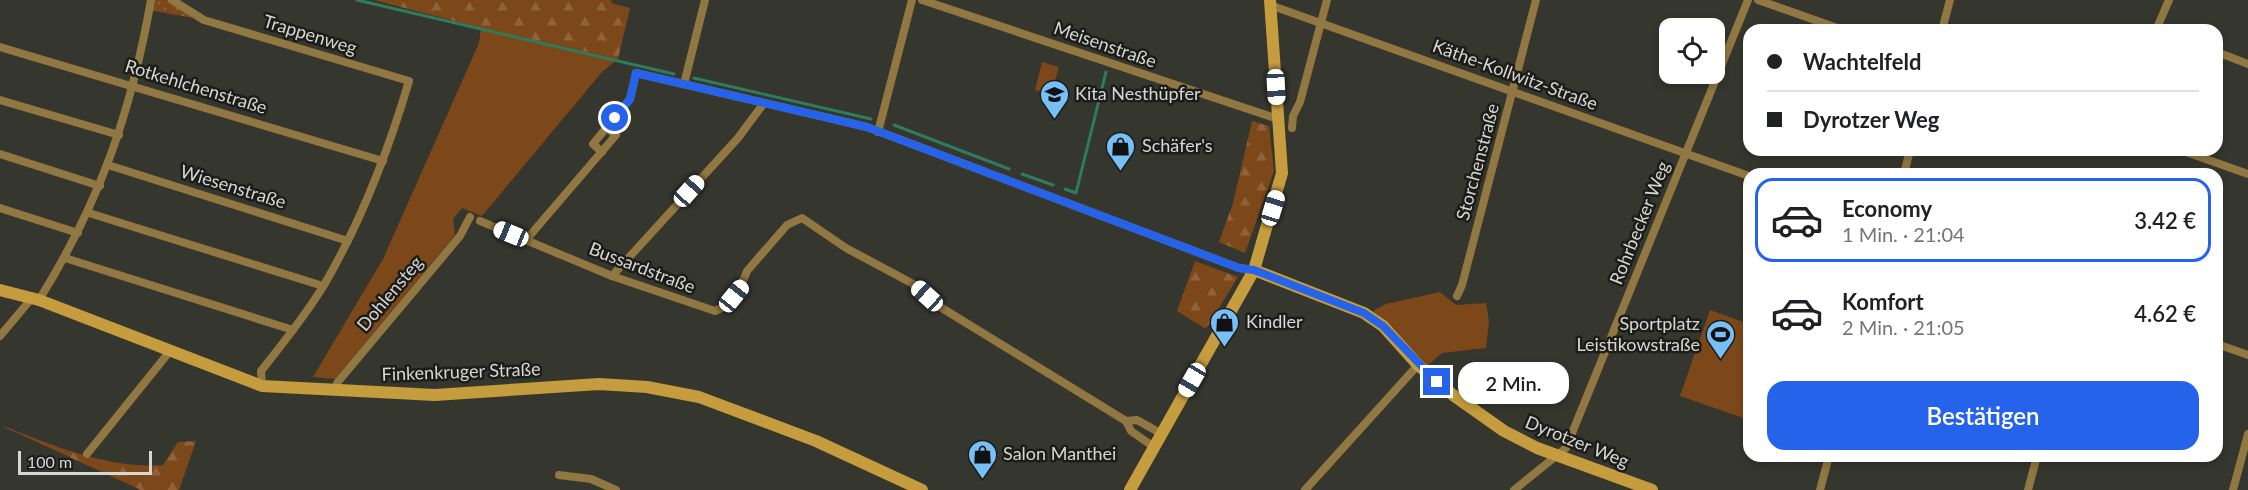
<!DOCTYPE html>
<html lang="de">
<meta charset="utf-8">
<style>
body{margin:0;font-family:Lato,sans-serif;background:#f2f2f2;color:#202124;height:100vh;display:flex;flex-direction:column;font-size:22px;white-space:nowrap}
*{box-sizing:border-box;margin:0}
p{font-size:20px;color:#757577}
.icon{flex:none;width:33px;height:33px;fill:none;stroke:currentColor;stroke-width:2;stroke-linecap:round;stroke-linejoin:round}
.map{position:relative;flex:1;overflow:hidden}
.sheet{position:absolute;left:1743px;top:168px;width:480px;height:294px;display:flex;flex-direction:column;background:#fff;border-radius:18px;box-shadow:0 3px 9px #0003}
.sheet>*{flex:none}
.guide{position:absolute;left:1743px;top:24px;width:480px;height:132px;border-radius:18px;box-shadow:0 3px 9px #0003;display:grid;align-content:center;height:132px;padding:0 24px;background:#fff}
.fabs{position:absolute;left:1659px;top:18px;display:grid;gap:12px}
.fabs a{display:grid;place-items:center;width:66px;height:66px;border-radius:12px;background:#fff;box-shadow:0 3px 9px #0003;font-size:30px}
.scale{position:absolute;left:18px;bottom:15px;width:134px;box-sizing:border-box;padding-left:6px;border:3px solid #d7d7d3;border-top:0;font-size:16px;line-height:21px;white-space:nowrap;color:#d7d7d3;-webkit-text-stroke:4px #1c1d19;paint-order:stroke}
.end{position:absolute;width:27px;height:27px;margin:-14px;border:8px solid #2563eb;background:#fff;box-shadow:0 0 0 3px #fff}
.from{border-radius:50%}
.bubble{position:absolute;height:42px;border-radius:18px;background:#fff;box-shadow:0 3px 9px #0003;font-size:20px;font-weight:600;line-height:42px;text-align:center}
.car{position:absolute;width:18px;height:36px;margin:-18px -9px;border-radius:8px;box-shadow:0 0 4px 2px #0007;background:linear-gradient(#fff 24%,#345 0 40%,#fff 0 76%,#345 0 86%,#fff 0)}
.guide b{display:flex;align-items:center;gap:21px;height:57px;font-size:22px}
.guide b+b{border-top:2px solid #e0e0e0}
.guide i{width:15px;height:15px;background:#202124}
ul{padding:10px 0 0;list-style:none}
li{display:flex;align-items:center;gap:18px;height:84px;margin:0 12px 9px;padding:0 12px;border:3px solid transparent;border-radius:18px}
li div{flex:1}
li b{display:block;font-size:22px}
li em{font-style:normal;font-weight:600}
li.on{border-color:#2563eb}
li>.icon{width:54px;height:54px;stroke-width:1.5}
.cta{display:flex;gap:12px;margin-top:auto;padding:12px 24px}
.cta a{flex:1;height:69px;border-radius:18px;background:#2563eb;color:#fff;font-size:24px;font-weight:600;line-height:69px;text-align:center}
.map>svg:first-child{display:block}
.grass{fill:url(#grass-dots)}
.forest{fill:url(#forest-firs)}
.park{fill:#7d4819}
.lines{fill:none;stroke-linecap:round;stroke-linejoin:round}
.stream{stroke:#2d7d5d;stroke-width:3}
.street{stroke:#917741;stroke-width:8}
.secondary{stroke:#c59c3e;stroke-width:12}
.route{stroke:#2563eb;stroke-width:8}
.labels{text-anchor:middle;stroke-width:5;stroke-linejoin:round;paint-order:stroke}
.street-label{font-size:18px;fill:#d7d7d3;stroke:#1c1d19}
.poi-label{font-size:18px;fill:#d7d7d3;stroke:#1c1d19;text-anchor:start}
</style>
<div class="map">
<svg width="2248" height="490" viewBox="0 0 2248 490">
<defs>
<pattern id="grass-dots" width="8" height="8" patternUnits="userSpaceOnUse" patternTransform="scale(1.5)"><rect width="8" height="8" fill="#7d4819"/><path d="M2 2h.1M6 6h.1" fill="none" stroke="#8f623a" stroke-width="1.8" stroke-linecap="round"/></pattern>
<pattern id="forest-firs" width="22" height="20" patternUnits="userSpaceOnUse" patternTransform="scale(1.5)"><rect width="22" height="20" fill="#7d4819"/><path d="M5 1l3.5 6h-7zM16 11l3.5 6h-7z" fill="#8f623a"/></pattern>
</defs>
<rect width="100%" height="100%" fill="#35362e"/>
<path class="grass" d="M151 0H172L204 20 149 10Z"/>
<g class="forest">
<path d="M374 0H612L611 3 630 8 618 59 481 28Z"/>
<path d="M1252 121 1269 126 1274 171 1245 253 1219 242 1233 203Z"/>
<path d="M1195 261 1238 277 1206 329 1177 311Z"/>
<path d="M0 425C53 445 106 469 163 465L178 442 196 441 179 490H141Z"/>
</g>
<g class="park">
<path d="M481 28 618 59 602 72 482 216 462 208 453 219 455 235 335 379 313 377 383 259 479 43Z"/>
<path d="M1042 62 1059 67 1051 95 1035 90Z"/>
<path d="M1440 292 1456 305 1486 303 1489 321 1486 348 1442 353 1427 366 1373 311 1386 304Z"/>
<path d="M1710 310 1749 324V420L1680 396Z"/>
</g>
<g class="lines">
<g class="stream">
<path d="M357 0 674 74"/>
<path d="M694 78 871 119"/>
<path d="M894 125 1009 169"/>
<path d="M1022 174 1053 185"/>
<path d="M1065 189 1076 193 1106 72"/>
</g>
<g class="street">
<path d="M172 0 204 20 409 81C388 152 361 222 324 285 306 315 283 343 261 371L262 386"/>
<path d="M922 0 1278 119"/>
<path d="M1758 0 1843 30"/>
<path d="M1270 5 1749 176"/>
<path d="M1942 30 1950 0"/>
<path d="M2156 30 2169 0"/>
<path d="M0 47 383 161"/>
<path d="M2217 52 2248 64"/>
<path d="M684 84 705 0"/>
<path d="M0 100 119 135"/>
<path d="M1292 128 1293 116 1300 102 1327 0"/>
<path d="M878 132 912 0"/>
<path d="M2180 150 2248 174"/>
<path d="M602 152 593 144 630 99 636 73 867 127 1239 268 1254 270"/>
<path d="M0 154 100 186"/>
<path d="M108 165 348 241"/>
<path d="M1904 174 1910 150"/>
<path d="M0 208 78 233"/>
<path d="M89 213 323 286"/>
<path d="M480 221 612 276 715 311 726 306 741 286 747 271 787 225 802 218 846 248 917 286 937 305 1126 421 1131 431 1154 447"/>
<path d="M526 240 616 135 607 128"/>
<path d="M65 258 293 330"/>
<path d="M612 276 738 138 764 103"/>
<path d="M1457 296 1462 285 1536 0"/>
<path d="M39 300C100 202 131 113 151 0"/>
<path d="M0 336 32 298"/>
<path d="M2217 344 2248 355"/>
<path d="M338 391 337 383 460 236 470 217"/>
<path d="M1126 421 1137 420 1162 434"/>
<path d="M87 454 170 351"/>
<path d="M559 475 591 479 616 490"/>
<path d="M1305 490 1418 365"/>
<path d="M1514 490 1566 448 1748 0"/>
<path d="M1820 490 1829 456"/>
<path d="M2028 490 2037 456"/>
<path d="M2233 490 2248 434"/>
</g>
<g class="secondary">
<path d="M1254 270 1364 313 1383 326 1418 365 1453 395 1504 431 1537 448 1652 490"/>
<path d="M0 290 39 300 262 386 435 395 599 384 647 387 699 397 816 441 922 490"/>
<path d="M1130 490 1254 270 1282 173 1270 0"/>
</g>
</g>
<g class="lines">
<path class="route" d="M615 118 630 99 636 73 867 127 1239 268 1254 270 1364 313 1383 326 1437 382"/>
</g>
<defs>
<symbol id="school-pin" viewBox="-11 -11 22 30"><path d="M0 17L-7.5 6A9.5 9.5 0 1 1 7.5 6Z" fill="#76c0f7" stroke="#1c1d19"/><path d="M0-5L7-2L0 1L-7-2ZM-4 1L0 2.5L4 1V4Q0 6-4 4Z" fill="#111"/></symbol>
<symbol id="shop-pin" viewBox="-11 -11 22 30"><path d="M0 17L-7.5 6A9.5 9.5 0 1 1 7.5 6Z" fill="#76c0f7" stroke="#1c1d19"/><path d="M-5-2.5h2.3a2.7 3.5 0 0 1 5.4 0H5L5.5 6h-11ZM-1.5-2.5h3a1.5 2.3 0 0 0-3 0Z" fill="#111"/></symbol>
<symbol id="stadium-pin" viewBox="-11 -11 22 30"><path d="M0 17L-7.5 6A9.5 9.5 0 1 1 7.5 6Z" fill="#76c0f7" stroke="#1c1d19"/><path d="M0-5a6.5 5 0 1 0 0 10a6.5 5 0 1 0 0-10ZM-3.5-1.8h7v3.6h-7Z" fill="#111"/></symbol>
</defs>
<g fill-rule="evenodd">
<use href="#school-pin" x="1038" y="78" width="33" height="45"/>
<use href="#shop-pin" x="1104" y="130" width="33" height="45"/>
<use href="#shop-pin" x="1208" y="306" width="33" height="45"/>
<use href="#stadium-pin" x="1704" y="318" width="33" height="45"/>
<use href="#shop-pin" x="966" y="438" width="33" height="45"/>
</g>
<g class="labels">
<g class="street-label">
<text transform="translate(310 35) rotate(17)" y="6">Trappenweg</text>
<text transform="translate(1105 45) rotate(19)" y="6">Meisenstraße</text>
<text transform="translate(1515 75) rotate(20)" y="6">Käthe-Kollwitz-Straße</text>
<text transform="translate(196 87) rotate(17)" y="6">Rotkehlchenstraße</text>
<text transform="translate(1478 162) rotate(-75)" y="6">Storchenstraße</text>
<text transform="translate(233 187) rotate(17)" y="6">Wiesenstraße</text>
<text transform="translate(1640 223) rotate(-68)" y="6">Rohrbecker Weg</text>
<text transform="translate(642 268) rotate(21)" y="6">Bussardstraße</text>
<text transform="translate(390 294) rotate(-50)" y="6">Dohlensteg</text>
<text transform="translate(461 372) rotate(-2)" y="6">Finkenkruger Straße</text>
<text transform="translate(1577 442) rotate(22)" y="6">Dyrotzer Weg</text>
</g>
<g class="poi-label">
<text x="1075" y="100">Kita Nesthüpfer</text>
<text x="1142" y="152">Schäfer's</text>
<text x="1246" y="328">Kindler</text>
<text x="1700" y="330" text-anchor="end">Sportplatz<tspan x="1700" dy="21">Leistikowstraße</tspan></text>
<text x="1003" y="460">Salon Manthei</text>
</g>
</g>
</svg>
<div class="fabs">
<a><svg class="icon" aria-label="locate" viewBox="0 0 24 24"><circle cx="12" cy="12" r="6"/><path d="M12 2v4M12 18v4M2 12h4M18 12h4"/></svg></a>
</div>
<div class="scale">100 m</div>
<i class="end from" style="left:615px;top:118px"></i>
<i class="end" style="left:1437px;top:382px"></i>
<div class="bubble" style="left:1458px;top:362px;width:111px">2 Min.</div>
<i class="car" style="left:1276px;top:87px;rotate:177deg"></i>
<i class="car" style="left:689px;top:191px;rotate:42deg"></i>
<i class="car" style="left:1273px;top:208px;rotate:17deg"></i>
<i class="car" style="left:511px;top:234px;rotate:292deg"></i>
<i class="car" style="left:734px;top:296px;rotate:39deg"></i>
<i class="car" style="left:927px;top:296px;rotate:312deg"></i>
<i class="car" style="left:1192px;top:380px;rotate:210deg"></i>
<div class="guide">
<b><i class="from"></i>Wachtelfeld</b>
<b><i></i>Dyrotzer Weg</b>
</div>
<section class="sheet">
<ul>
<li class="on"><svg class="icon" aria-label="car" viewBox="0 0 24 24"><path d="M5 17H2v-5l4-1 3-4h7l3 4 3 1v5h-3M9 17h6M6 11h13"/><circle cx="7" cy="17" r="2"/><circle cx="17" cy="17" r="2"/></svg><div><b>Economy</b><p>1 Min. · 21:04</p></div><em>3.42 €</em></li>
<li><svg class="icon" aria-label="car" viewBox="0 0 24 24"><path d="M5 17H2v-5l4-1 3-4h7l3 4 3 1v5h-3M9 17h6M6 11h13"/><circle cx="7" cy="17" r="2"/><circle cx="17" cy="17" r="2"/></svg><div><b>Komfort</b><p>2 Min. · 21:05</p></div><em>4.62 €</em></li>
</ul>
<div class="cta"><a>Bestätigen</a></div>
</section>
</div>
